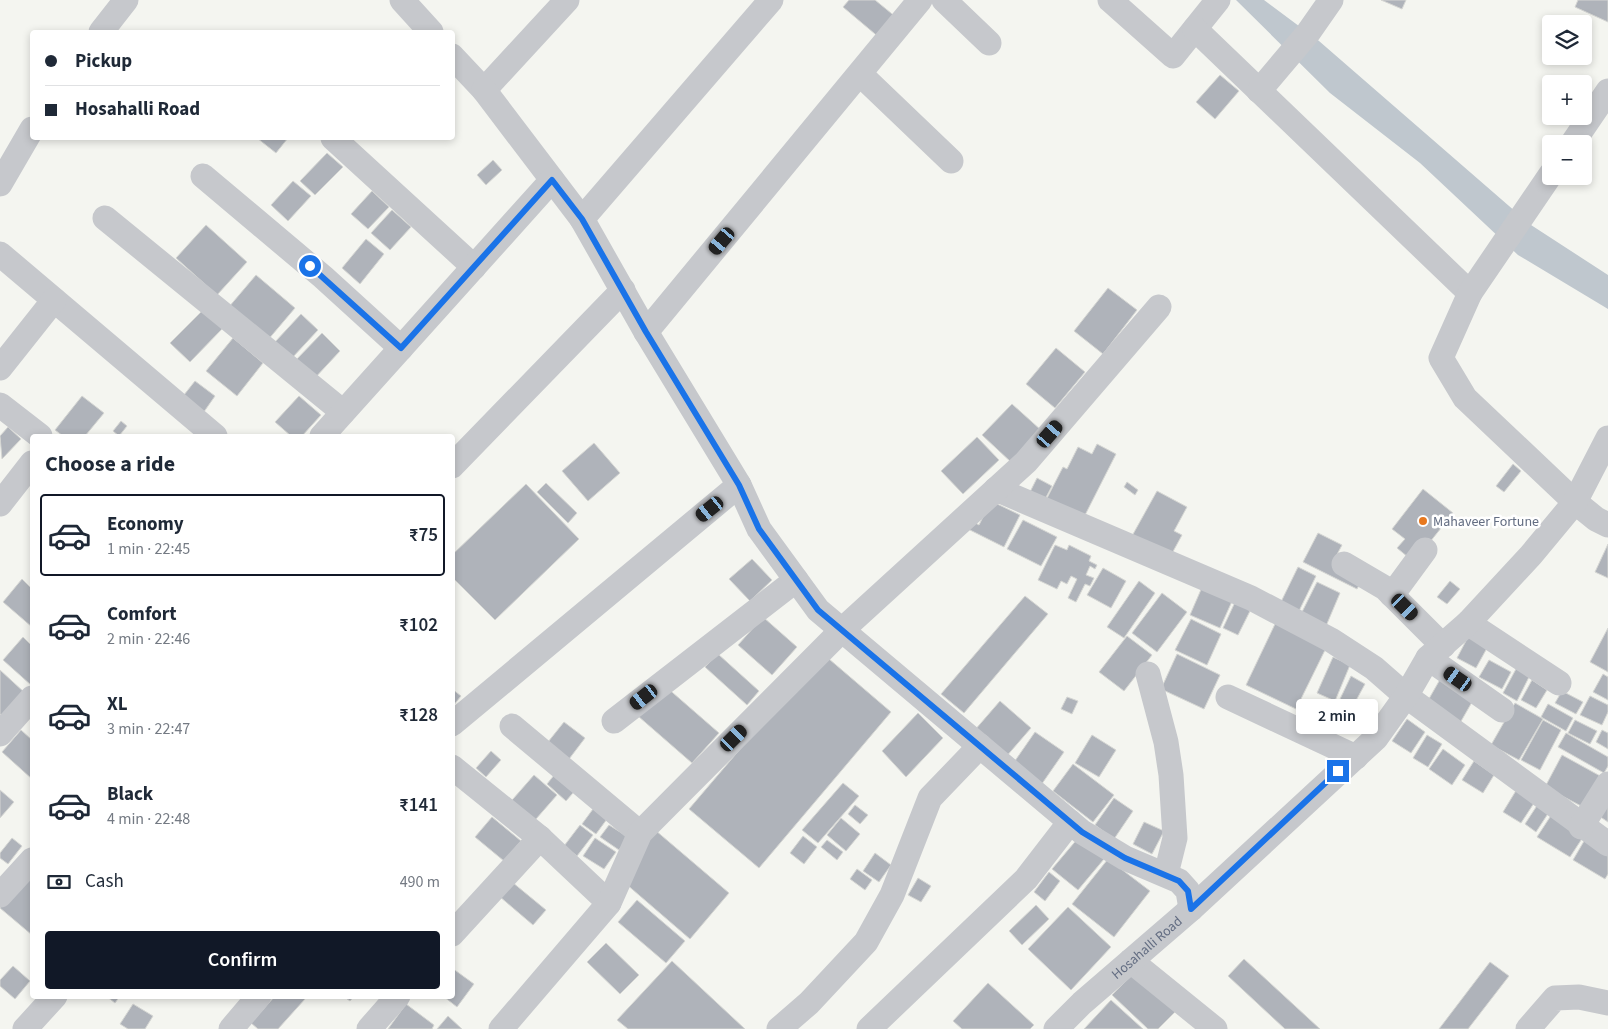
<!DOCTYPE html>
<meta charset="utf-8">
<style>
body{margin:0;font-family:"Source Sans 3",sans-serif;background:#f6f6f7;color:#1f2937;height:100vh;display:flex;flex-direction:column;font-size:19px;white-space:nowrap}
*{box-sizing:border-box;margin:0}
p{font-size:16px;color:#747a83}
.icon{flex:none;width:28px;height:28px;fill:none;stroke:currentColor;stroke-width:2;stroke-linecap:round;stroke-linejoin:round}
.map{position:relative;flex:1;overflow:hidden}
.side{position:absolute;left:30px;top:434px;width:425px;height:565px;display:flex;flex-direction:column;background:#fff;border-radius:5px;box-shadow:0 2px 8px #0003}
.side>*{flex:none}
.top-card{position:absolute;left:30px;top:30px;width:425px;height:110px;border-radius:5px;box-shadow:0 2px 8px #0003;display:grid;align-content:center;height:110px;padding:0 15px;background:#fff}
.tools{position:absolute;left:1542px;top:15px;display:grid;gap:10px}
.tools a{display:grid;place-items:center;width:50px;height:50px;border-radius:5px;background:#fff;box-shadow:0 2px 8px #0003;font-size:25px}
.end{position:absolute;width:22px;height:22px;margin:-11px;border:6px solid #1a73e8;background:#fff;box-shadow:0 0 0 2px #fff}
.from{border-radius:50%}
.bubble{position:absolute;height:35px;border-radius:5px;background:#fff;box-shadow:0 2px 8px #0003;font-size:16px;font-weight:600;line-height:35px;text-align:center}
.car{position:absolute;width:15px;height:30px;margin:-15px -8px;border-radius:6px;box-shadow:0 0 4px 1px #0007;background:linear-gradient(#222 24%,#8ab4d8 0 40%,#222 0 76%,#8ab4d8 0 86%,#222 0)}
.top-card b{display:flex;align-items:center;gap:18px;height:48px;font-size:19px}
.top-card b+b{border-top:1px solid #e0e1e3}
.top-card i{width:12px;height:12px;background:#1f2937}
ul{padding:0;list-style:none}
li{display:flex;align-items:center;gap:15px;height:82px;margin:0 10px 8px;padding:0 5px;border:2px solid transparent;border-radius:5px}
li div{flex:1}
li b{display:block;font-size:19px}
li em{font-style:normal;font-weight:600}
li.on{border-color:#111827}
li>.icon{width:45px;height:45px;stroke-width:1.5}
h2{padding:0 15px;font-size:22px;line-height:60px}
.pay{display:flex;align-items:center;gap:12px;height:55px;padding:0 15px;font-size:19px}
.pay p{margin-inline-start:auto}
.cta{display:flex;gap:10px;margin-top:auto;padding:10px 15px}
.cta a{flex:1;height:58px;border-radius:5px;background:#111827;color:#fff;font-size:20px;font-weight:600;line-height:58px;text-align:center}
.map>svg:first-child{display:block}
.water{fill:#bfc7ce}
.building{fill:#afb3ba;stroke:#d5d6d3}
.lines{fill:none;stroke-linecap:round;stroke-linejoin:round}
.minor{stroke:#c6c8cc;stroke-width:25}
.route{stroke:#1a73e8;stroke-width:6}
.poi-dot{fill:#e7781e;stroke:#fff;stroke-width:2}
.labels{text-anchor:middle;stroke-width:5;stroke-linejoin:round;paint-order:stroke}
.poi-label{font-size:14px;fill:#636d82;stroke:#fff;text-anchor:start}
.street-label{font-size:14px;fill:#636d82;stroke:#fff}
</style>
<div class="map">
<svg width="1608" height="1029" viewBox="0 0 1608 1029">
<rect width="100%" height="100%" fill="#f4f5f0"/>
<path class="water" d="M1236 0H1264L1319 41 1531 225 1608 275V309L1518 255 1420 163 1330 93Z"/>
<g class="building">
<path d="M849 0H875L897 18 881 39 843 7Z"/>
<path d="M1381 0H1406L1402 9Z"/>
<path d="M1578 0H1608V22L1575 7Z"/>
<path d="M1220 75 1239 91 1215 119 1196 102Z"/>
<path d="M257 138H288L276 153Z"/>
<path d="M327 153 343 167 315 195 300 181Z"/>
<path d="M493 160 502 170 486 185 477 175Z"/>
<path d="M293 181 311 196 288 221 271 205Z"/>
<path d="M372 191 389 207 368 229 351 214Z"/>
<path d="M392 210 411 227 390 250 371 233Z"/>
<path d="M206 225 247 262 217 295 176 258Z"/>
<path d="M366 239 384 254 360 284 342 268Z"/>
<path d="M256 275 295 308 267 341 228 308Z"/>
<path d="M1108 288 1137 310 1103 354 1074 331Z"/>
<path d="M203 310 222 329 190 362 170 343Z"/>
<path d="M301 314 318 330 292 358 275 342Z"/>
<path d="M322 333 340 351 313 380 294 362Z"/>
<path d="M233 338 263 363 237 396 206 371Z"/>
<path d="M1056 348 1085 372 1055 408 1026 384Z"/>
<path d="M195 381 215 396 201 416 180 400Z"/>
<path d="M82 396 104 413 85 436H63L55 430Z"/>
<path d="M299 396 321 415 302 436H291L275 422Z"/>
<path d="M1012 404 1042 431 1012 463 982 435Z"/>
<path d="M121 421 127 426 119 436 113 431Z"/>
<path d="M8 427 21 439 2 459 0 436Z"/>
<path d="M977 437 999 460 963 494 941 471Z"/>
<path d="M594 443 620 473 588 501 562 471Z"/>
<path d="M1097 444 1116 454 1081 523 1044 504 1063 467 1067 469 1078 447 1092 454Z"/>
<path d="M1513 464 1521 471 1504 492 1496 486Z"/>
<path d="M1037 478 1052 486 1043 503 1028 496Z"/>
<path d="M1127 482 1138 490 1135 495 1124 487Z"/>
<path d="M546 483 577 513 568 523 537 492Z"/>
<path d="M526 484 579 539 495 620 452 577V555Z"/>
<path d="M1423 489 1453 513 1414 562 1397 548 1405 539 1392 529Z"/>
<path d="M1157 491 1187 507 1174 531 1182 535 1170 557 1132 536Z"/>
<path d="M991 501 1020 515 1004 547 966 528 970 520 979 525Z"/>
<path d="M1023 520 1057 537 1041 566 1007 549Z"/>
<path d="M1318 533 1342 545 1333 562 1363 578 1357 589 1303 562Z"/>
<path d="M1608 544V578L1595 572Z"/>
<path d="M1055 545 1067 550 1069 545 1091 556 1089 561 1097 565 1095 569 1090 566 1086 575 1094 578 1090 586 1085 584 1076 602 1068 598 1077 579 1071 576 1067 584 1061 581 1057 589 1038 580Z"/>
<path d="M752 559 772 580 750 601 729 579Z"/>
<path d="M1298 567 1316 576 1298 613 1280 604Z"/>
<path d="M1103 568 1126 581 1111 608 1087 595Z"/>
<path d="M22 579 32 589V627L3 602Z"/>
<path d="M1139 581 1155 593 1124 638 1107 627Z"/>
<path d="M1450 581 1460 589 1447 604 1437 597Z"/>
<path d="M1317 582 1340 593 1326 626 1301 614Z"/>
<path d="M1203 585 1233 599 1220 628 1190 615Z"/>
<path d="M1162 593 1187 612 1157 652 1132 633Z"/>
<path d="M1025 596 1048 614 964 713 941 694Z"/>
<path d="M1237 598 1253 605 1238 635 1223 628Z"/>
<path d="M763 617 797 647 772 675 738 645Z"/>
<path d="M1191 619 1221 634 1207 665 1175 650Z"/>
<path d="M1276 622 1327 646 1296 709 1246 685Z"/>
<path d="M1608 628V672L1590 662Z"/>
<path d="M1127 636 1152 655 1124 691 1099 672Z"/>
<path d="M23 637 32 646 31 685 3 660Z"/>
<path d="M1468 637 1487 648 1476 668 1457 658Z"/>
<path d="M822 653 891 712 759 868 689 809Z"/>
<path d="M718 654 759 691 747 705 705 667Z"/>
<path d="M1177 654 1220 675 1204 709 1161 689Z"/>
<path d="M1333 657 1350 665 1335 701 1317 693Z"/>
<path d="M1489 660 1511 672 1502 689 1479 677Z"/>
<path d="M1516 669 1530 675 1517 701 1503 693Z"/>
<path d="M0 670 25 693 2 716 0 714Z"/>
<path d="M1603 674 1608 677V700L1593 692Z"/>
<path d="M1351 676 1365 684 1353 706 1340 699Z"/>
<path d="M1442 676 1476 695 1460 723 1426 704Z"/>
<path d="M1532 680 1547 690 1536 708 1521 700Z"/>
<path d="M665 686 719 733 692 763 638 716Z"/>
<path d="M452 689 461 696 452 707Z"/>
<path d="M1562 691 1583 702 1576 714 1555 703Z"/>
<path d="M1590 696 1608 705V712L1602 725 1580 715Z"/>
<path d="M1067 697 1078 701 1072 714 1061 709Z"/>
<path d="M1000 701 1031 728 1005 758 974 731Z"/>
<path d="M1515 703 1543 719 1519 760 1491 745Z"/>
<path d="M1548 704 1573 718 1566 731 1541 717Z"/>
<path d="M918 713 943 738 906 777 882 751Z"/>
<path d="M1407 719 1425 732 1411 753 1392 741Z"/>
<path d="M1543 720 1561 730 1540 770 1521 760Z"/>
<path d="M1575 720 1597 731 1590 744 1568 733Z"/>
<path d="M564 722 585 738 566 763 544 747Z"/>
<path d="M21 730 32 740V779L2 752Z"/>
<path d="M1602 730 1608 733V749L1596 742Z"/>
<path d="M1035 732 1064 752 1039 788 1010 768Z"/>
<path d="M1566 733 1608 757V766L1604 773 1558 747Z"/>
<path d="M1092 735 1116 750 1099 777 1075 763Z"/>
<path d="M1427 735 1442 744 1428 767 1413 758Z"/>
<path d="M1443 749 1465 765 1452 785 1429 769Z"/>
<path d="M491 751 501 760 486 777 476 768Z"/>
<path d="M1562 755 1602 777 1585 808 1545 787Z"/>
<path d="M1474 761 1494 775 1483 793 1462 780Z"/>
<path d="M1073 764 1114 795 1093 822 1053 791Z"/>
<path d="M559 769 579 786 566 801 547 784Z"/>
<path d="M534 775 557 795 529 827 506 807Z"/>
<path d="M843 783 859 796 818 843 802 830Z"/>
<path d="M1517 789 1536 800 1521 823 1503 812Z"/>
<path d="M0 790 14 802 0 818Z"/>
<path d="M1608 795V822L1596 814Z"/>
<path d="M1114 798 1133 811 1114 839 1095 825Z"/>
<path d="M1540 801 1551 809 1536 832 1525 824Z"/>
<path d="M855 805 868 815 860 824 848 814Z"/>
<path d="M593 809 607 819 596 834 582 824Z"/>
<path d="M1552 814 1585 834 1570 857 1537 837Z"/>
<path d="M492 817 521 841 504 861 475 837Z"/>
<path d="M841 818 860 834 846 851 827 835Z"/>
<path d="M1144 822 1164 831 1152 854 1133 844Z"/>
<path d="M580 825 593 835 577 856 564 846Z"/>
<path d="M609 825 628 837 619 850 600 837Z"/>
<path d="M655 830 729 893 690 939 625 883Z"/>
<path d="M803 836 817 847 804 864 790 853Z"/>
<path d="M1587 836 1608 848V874L1605 879 1573 860Z"/>
<path d="M1079 837 1104 859 1078 890 1052 869Z"/>
<path d="M12 838 22 846 8 864 0 858V853Z"/>
<path d="M595 838 616 852 604 869 583 856Z"/>
<path d="M827 840 843 852 837 860 821 847Z"/>
<path d="M875 853 891 865 879 882 863 871Z"/>
<path d="M1108 859 1150 891 1114 937 1072 904Z"/>
<path d="M857 869 872 880 865 890 850 879Z"/>
<path d="M32 871V935L0 908Z"/>
<path d="M1049 872 1060 881 1045 901 1034 892Z"/>
<path d="M918 878 931 886 921 902 908 895Z"/>
<path d="M512 882 546 910 533 925 499 896Z"/>
<path d="M637 900 685 941 666 963 618 922Z"/>
<path d="M1036 905 1049 919 1022 945 1009 931Z"/>
<path d="M1068 907 1111 947 1071 990 1028 949Z"/>
<path d="M606 943 639 975 620 994 587 962Z"/>
<path d="M1244 959 1320 1029H1285L1228 976Z"/>
<path d="M672 961 745 1029H628L617 1020Z"/>
<path d="M1490 962 1509 976 1468 1029H1439Z"/>
<path d="M13 966 30 981 15 999 0 986V980Z"/>
<path d="M452 968 474 984 457 1007 443 996H452Z"/>
<path d="M1135 972 1176 1011 1158 1029H1148L1112 995Z"/>
<path d="M988 983 1034 1025 1030 1029H962L953 1021Z"/>
<path d="M106 996H120L115 1003Z"/>
<path d="M275 996H302L305 999 278 1029H258L251 1023Z"/>
<path d="M343 996H354L350 1001Z"/>
<path d="M1111 1000 1143 1029H1084Z"/>
<path d="M133 1004 153 1016 145 1029H128L120 1024Z"/>
<path d="M406 1004 434 1025 432 1029H388Z"/>
<path d="M448 1016 462 1029H437Z"/>
</g>
<g class="lines">
<g class="minor">
<path d="M402 0 431 32"/>
<path d="M944 0 989 43"/>
<path d="M1110 0 1173 56 1218 0"/>
<path d="M1195 29 1470 293"/>
<path d="M101 32 126 0"/>
<path d="M452 56 484 90 567 0"/>
<path d="M860 74 951 161"/>
<path d="M484 90 582 219 646 332 739 485 759 529 818 610 1082 832 1125 858 1179 881 1188 891 1191 909"/>
<path d="M1259 91 1308 33 1331 0"/>
<path d="M333 138 474 267"/>
<path d="M1572 144 1608 91"/>
<path d="M1551 174 1470 293 1441 358 1465 398 1575 502 1596 519 1608 525"/>
<path d="M203 176 323 277 401 348"/>
<path d="M0 184 32 129"/>
<path d="M105 218 343 412"/>
<path d="M582 219 771 0"/>
<path d="M0 254 215 436"/>
<path d="M646 332 920 0"/>
<path d="M0 368 54 300"/>
<path d="M0 405 40 436"/>
<path d="M322 436 552 180"/>
<path d="M452 466 623 290"/>
<path d="M996 489 1251 598 1331 640 1374 668 1406 696 1608 844"/>
<path d="M0 504 32 463"/>
<path d="M1344 564 1385 588 1443 646"/>
<path d="M1392 595 1425 550"/>
<path d="M1468 623 1559 683"/>
<path d="M1428 658 1502 710"/>
<path d="M1148 674 1166 742 1171 775 1175 838 1166 874"/>
<path d="M1228 697 1356 757"/>
<path d="M614 721 796 580"/>
<path d="M452 724 739 485"/>
<path d="M512 726 640 833"/>
<path d="M0 734 32 698"/>
<path d="M452 767 540 838 609 903 501 1029"/>
<path d="M1581 827 1608 784"/>
<path d="M0 895 32 860"/>
<path d="M609 903 640 833 842 630 1026 462 1159 307"/>
<path d="M452 934 540 838"/>
<path d="M1131 961 1215 1029"/>
<path d="M25 1029 55 996"/>
<path d="M231 1029 259 996"/>
<path d="M369 1029 398 996"/>
<path d="M779 1029 809 1003 866 942 892 895 930 798 980 746"/>
<path d="M869 1029 1026 879 1070 822"/>
<path id="s1" d="M1056 1029 1082 1003 1191 909 1376 738 1406 696 1428 658 1468 623 1531 555 1575 502 1608 438"/>
<path d="M1528 1029 1555 998 1579 997 1608 1003"/>
</g>
</g>
<g class="lines">
<path class="route" d="M310 266 401 348 552 180 582 219 646 332 739 485 759 529 818 610 1082 832 1125 858 1179 881 1188 891 1191 909 1338 771"/>
</g>
<circle class="poi-dot" cx="1423" cy="521" r="5"/>
<g class="labels">
<g class="poi-label">
<text x="1433" y="526">Mahaveer Fortune</text>
</g>
<g class="street-label">
<text dy="5" stroke="none"><textPath href="#s1" startOffset="122">Hosahalli Road</textPath></text>
</g>
</g>
</svg>
<div class="tools">
<a><svg class="icon" aria-label="layers" viewBox="0 0 24 24"><path d="M12 4l9 5-9 5-9-5zM3 14l9 5 9-5"/></svg></a>
<a>+</a>
<a>−</a>
</div>
<i class="end from" style="left:310px;top:266px"></i>
<i class="end" style="left:1338px;top:771px"></i>
<div class="bubble" style="left:1296px;top:699px;width:82px">2 min</div>
<i class="car" style="left:722px;top:241px;rotate:220deg"></i>
<i class="car" style="left:1050px;top:434px;rotate:41deg"></i>
<i class="car" style="left:710px;top:509px;rotate:231deg"></i>
<i class="car" style="left:1405px;top:607px;rotate:135deg"></i>
<i class="car" style="left:1458px;top:679px;rotate:305deg"></i>
<i class="car" style="left:644px;top:697px;rotate:232deg"></i>
<i class="car" style="left:734px;top:738px;rotate:45deg"></i>
<div class="top-card">
<b><i class="from"></i>Pickup</b>
<b><i></i>Hosahalli Road</b>
</div>
<section class="side">
<h2>Choose a ride</h2>
<ul>
<li class="on"><svg class="icon" aria-label="car" viewBox="0 0 24 24"><path d="M5 17H2v-5l4-1 3-4h7l3 4 3 1v5h-3M9 17h6M6 11h13"/><circle cx="7" cy="17" r="2"/><circle cx="17" cy="17" r="2"/></svg><div><b>Economy</b><p>1 min · 22:45</p></div><em>₹75</em></li>
<li><svg class="icon" aria-label="car" viewBox="0 0 24 24"><path d="M5 17H2v-5l4-1 3-4h7l3 4 3 1v5h-3M9 17h6M6 11h13"/><circle cx="7" cy="17" r="2"/><circle cx="17" cy="17" r="2"/></svg><div><b>Comfort</b><p>2 min · 22:46</p></div><em>₹102</em></li>
<li><svg class="icon" aria-label="car" viewBox="0 0 24 24"><path d="M5 17H2v-5l4-1 3-4h7l3 4 3 1v5h-3M9 17h6M6 11h13"/><circle cx="7" cy="17" r="2"/><circle cx="17" cy="17" r="2"/></svg><div><b>XL</b><p>3 min · 22:47</p></div><em>₹128</em></li>
<li><svg class="icon" aria-label="car" viewBox="0 0 24 24"><path d="M5 17H2v-5l4-1 3-4h7l3 4 3 1v5h-3M9 17h6M6 11h13"/><circle cx="7" cy="17" r="2"/><circle cx="17" cy="17" r="2"/></svg><div><b>Black</b><p>4 min · 22:48</p></div><em>₹141</em></li>
</ul>
<div class="pay"><svg class="icon" aria-label="cash" viewBox="0 0 24 24"><path d="M3 7h18v10H3z"/><circle cx="12" cy="12" r="2"/></svg>Cash<p>490 m</p></div>
<div class="cta"><a>Confirm</a></div>
</section>
</div>
